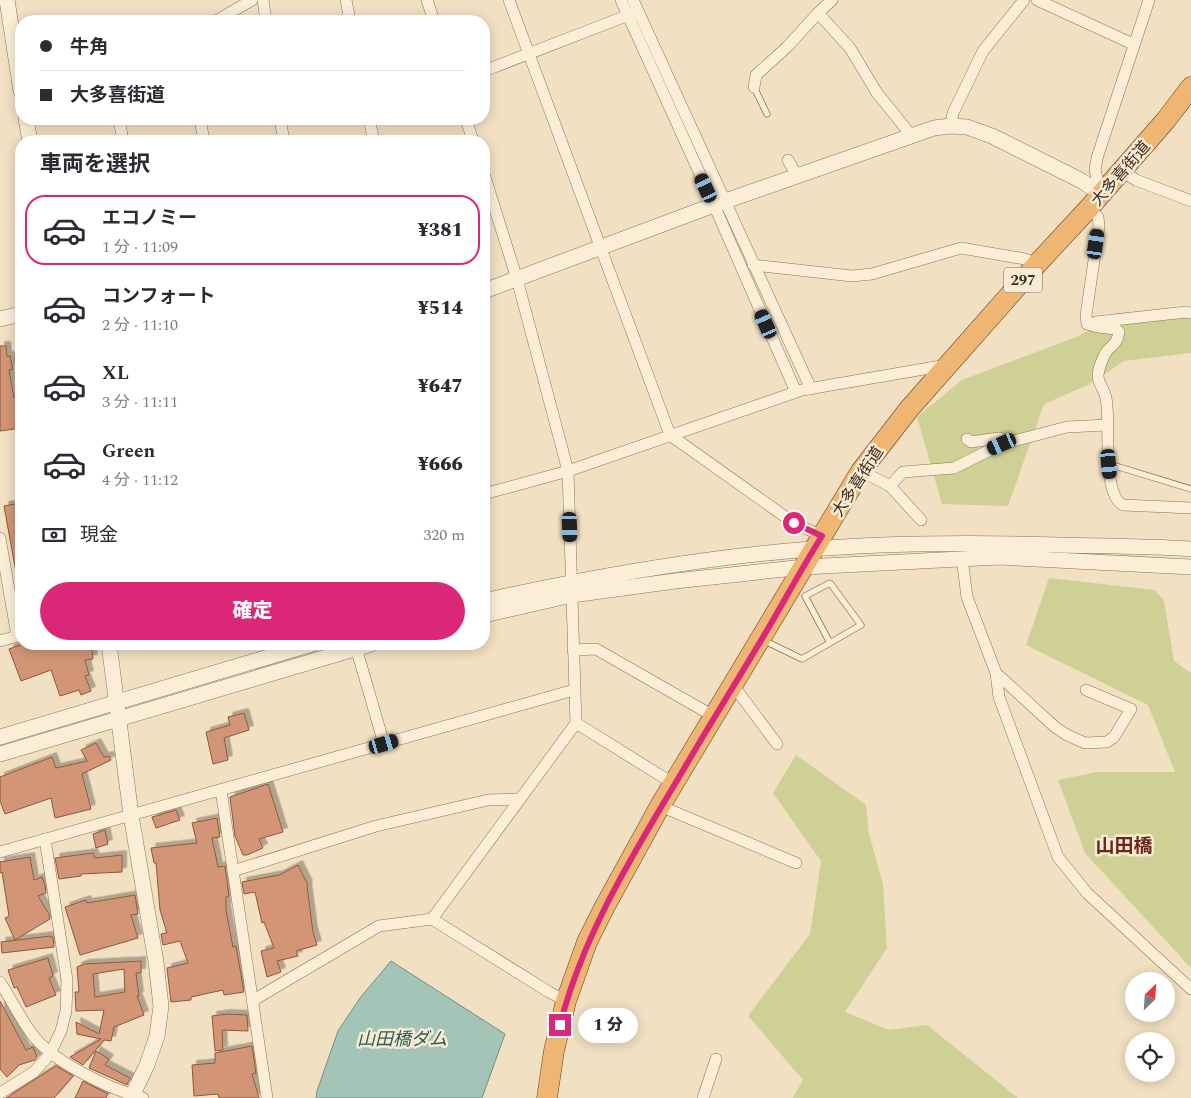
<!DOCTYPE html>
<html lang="ja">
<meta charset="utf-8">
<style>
body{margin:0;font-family:Spectral,"Noto Sans JP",serif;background:#f7f7f7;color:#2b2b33;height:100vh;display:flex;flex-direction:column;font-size:19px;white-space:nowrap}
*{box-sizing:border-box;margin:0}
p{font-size:16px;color:#7c7c81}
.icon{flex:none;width:28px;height:28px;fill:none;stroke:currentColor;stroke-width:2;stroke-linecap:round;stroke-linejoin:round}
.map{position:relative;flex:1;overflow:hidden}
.side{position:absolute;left:15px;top:135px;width:475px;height:515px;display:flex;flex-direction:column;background:#fff;border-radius:20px;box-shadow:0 2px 12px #0003}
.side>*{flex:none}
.top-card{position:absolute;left:15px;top:15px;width:475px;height:110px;border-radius:20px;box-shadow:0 2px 12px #0003;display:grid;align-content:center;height:110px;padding:0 25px;background:#fff}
.needle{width:32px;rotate:25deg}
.buttons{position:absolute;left:1125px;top:972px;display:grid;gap:10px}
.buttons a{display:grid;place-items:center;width:50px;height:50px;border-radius:50%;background:#fff;box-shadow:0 2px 12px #0003;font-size:25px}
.end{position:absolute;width:22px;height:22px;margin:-11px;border:6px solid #db2777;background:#fff;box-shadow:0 0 0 2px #fff}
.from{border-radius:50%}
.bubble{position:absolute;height:35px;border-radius:18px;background:#fff;box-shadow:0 2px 12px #0003;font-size:16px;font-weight:800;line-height:35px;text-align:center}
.car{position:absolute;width:15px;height:30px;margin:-15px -8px;border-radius:6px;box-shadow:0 0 4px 1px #0007;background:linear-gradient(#222 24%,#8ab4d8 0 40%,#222 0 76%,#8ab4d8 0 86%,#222 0)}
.top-card b{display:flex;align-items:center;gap:18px;height:48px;font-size:19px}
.top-card b+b{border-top:1px solid #e1e1e2}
.top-card i{width:12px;height:12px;background:#2b2b33}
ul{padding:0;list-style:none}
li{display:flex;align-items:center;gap:15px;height:70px;margin:0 10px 8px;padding:0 15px;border:2px solid transparent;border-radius:20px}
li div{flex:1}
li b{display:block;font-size:19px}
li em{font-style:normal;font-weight:800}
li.on{border-color:#db2777}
li>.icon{width:45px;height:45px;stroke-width:1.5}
h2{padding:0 25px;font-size:22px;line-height:60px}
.pay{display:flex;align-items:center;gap:12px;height:55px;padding:0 25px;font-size:19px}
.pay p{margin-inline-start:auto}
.cta{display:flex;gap:10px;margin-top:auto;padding:10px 25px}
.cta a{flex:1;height:58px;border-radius:30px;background:#db2777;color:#fff;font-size:20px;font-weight:800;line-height:58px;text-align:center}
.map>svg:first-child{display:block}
.green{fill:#ced095}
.water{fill:#a5c4b8;stroke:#6b9386}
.building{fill:#d29576;stroke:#8e563c;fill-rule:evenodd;filter:url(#shadow)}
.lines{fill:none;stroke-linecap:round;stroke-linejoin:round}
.service-casing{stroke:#8d7058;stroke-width:7}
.minor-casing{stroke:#8d7058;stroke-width:12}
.tertiary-casing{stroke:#8d7058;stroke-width:16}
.trunk-casing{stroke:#5a3f2c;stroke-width:21}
.service{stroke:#fbeed7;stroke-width:5.5}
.minor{stroke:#fbeed7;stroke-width:11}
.tertiary{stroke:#fbeed7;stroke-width:15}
.trunk{stroke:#efb572;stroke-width:20}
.route{stroke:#db2777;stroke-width:6}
.labels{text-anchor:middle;stroke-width:5;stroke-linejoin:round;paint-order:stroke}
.shield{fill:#f8ebd3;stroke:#746454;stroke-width:1}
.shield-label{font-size:15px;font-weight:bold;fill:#3c2a1d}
.street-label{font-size:16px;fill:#3c2a1d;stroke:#f8ebd3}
.water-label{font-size:18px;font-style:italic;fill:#2b5d56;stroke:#f8ebd3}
.quarter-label{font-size:19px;font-weight:bold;fill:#6c2419;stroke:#f8ebd3}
</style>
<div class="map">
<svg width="1191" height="1098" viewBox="0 0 1191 1098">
<defs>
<filter id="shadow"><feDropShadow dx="4.5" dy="-4.5" stdDeviation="0" flood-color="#0004"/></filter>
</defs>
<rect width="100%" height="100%" fill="#f1e0c2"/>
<g class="green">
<path d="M1191 309V353L1124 361 1088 385 1044 404 1008 506 942 504 917 417 962 380 1079 336 1116 313Z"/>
<path d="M1049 578 1155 590 1164 601 1174 661 1191 673V968L1085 853 1058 780 1097 772H1175L1148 705 1026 645Z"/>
<path d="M796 755 866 805 869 834 883 884 887 948 845 1012 889 1030 927 1025 1018 1098H793L803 1080 748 1016 810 934 821 861 773 793Z"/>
</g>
<path class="water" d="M391 961 505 1034 482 1098H316L317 1091 338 1031 360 998Z"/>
<g class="building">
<path d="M0 346H6L7 356H10L13 369 9 370 14 398 18 397 21 406 19 407 21 423V428L0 431Z"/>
<path d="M20 503 21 512V571L16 572 4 506Z"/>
<path d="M23 644H91L93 659 85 660 89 675 85 676 91 691 81 695 79 690 60 696 51 670 21 681 9 649Z"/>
<path d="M244 713 249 730 224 738 228 760 213 764 206 732 230 725 228 717Z"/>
<path d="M96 743 104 757 109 756 111 760 82 774 91 809 55 818 51 798 5 814 0 801V777L52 757 56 768 87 761 81 750Z"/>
<path d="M268 784 283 832 259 839 263 848 247 855H243L235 836 230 797Z"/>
<path d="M176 810 180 820 156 828 152 817Z"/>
<path d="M217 818 220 837 212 838 218 867 225 866 229 896 226 897V910L233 947 236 946 244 992 224 995 223 990 191 997V1000L171 1002 167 968 188 963 180 941 163 945 161 934 167 933 160 910 156 863H154L151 848 197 843 192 823Z"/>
<path d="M105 830 108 844 96 848 93 834Z"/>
<path d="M93 853 95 858 122 855V872L81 874V876L59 879 55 858Z"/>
<path d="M30 857 34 880 42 877 45 885 46 893 38 896 49 914 50 919 15 940 5 918 9 916 2 872 0 873V862Z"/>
<path d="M298 865 308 885 307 886 313 932 317 945 296 951 298 956 277 961 281 972 267 977 261 951 274 948 264 922 262 923 255 892 244 894 242 882 279 875Z"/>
<path d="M135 895 138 914 131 915 138 938 80 955 65 907 86 900 87 903Z"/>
<path d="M50 936 51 937H53L54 947 2 953 1 942Z"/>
<path d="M48 958 53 976 49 978 56 995 26 1007 17 987 14 988 8 970Z"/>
<path d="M141 961V973H136L139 996H137L144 1015 114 1027 111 1041 104 1040 83 1065 70 1057 101 1039 77 1034 76 1022 99 1034 104 1010 76 1011 75 992H79L77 967 84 964ZM124 969 125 992 95 997 93 974Z"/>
<path d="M0 1001 26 1050 33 1047 37 1057 35 1060 19 1065 7 1077 0 1069Z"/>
<path d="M227 1014 247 1015 248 1031 222 1030 223 1050 215 1051 212 1016Z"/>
<path d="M252 1046 256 1073 252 1074 259 1098H219L218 1094 194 1096 192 1065 215 1063V1053Z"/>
<path d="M96 1051 109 1059 105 1065 130 1078 127 1085 89 1068Z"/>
<path d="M56 1066 73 1076 54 1098H6Z"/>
<path d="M83 1081 108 1094 106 1098H75Z"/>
</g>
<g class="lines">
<defs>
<g id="service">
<path d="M754 87 767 114"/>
<path d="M1109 464 1191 489"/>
<path d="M763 640 802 659 861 625 830 583 805 596 830 643"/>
</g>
<g id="minor">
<path d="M263 0 266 21"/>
<path d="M346 0 350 21"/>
<path d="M427 0 434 21"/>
<path d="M509 0 670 435 794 523 822 536"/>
<path d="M621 0 714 205 796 392"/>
<path d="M633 0 811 389"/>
<path d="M1037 0 1133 44"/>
<path d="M818 13 850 48 877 93 911 135"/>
<path d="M216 21 252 0"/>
<path d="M484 71 634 13"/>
<path d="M754 87 756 75 787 47 818 13 832 0"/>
<path d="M119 119 123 141"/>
<path d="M200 119 204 141"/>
<path d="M280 119 284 141"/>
<path d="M369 119 374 141"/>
<path d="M466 119 473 141"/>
<path d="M951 126 953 113 983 51 1024 0"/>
<path d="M788 160 797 176"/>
<path d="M1121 171 1136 180 1191 201"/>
<path d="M1101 194 1095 170 1097 158 1149 0"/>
<path d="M1089 208 1098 217 1099 226 1086 315 1087 324 1098 327 1116 329 1119 332C1117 346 1111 344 1105 354 1102 359 1098 371 1098 376 1098 383 1105 391 1106 398 1111 420 1101 494 1123 505L1191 508"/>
<path d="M753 265 852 276 872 274 961 248 1025 259 1037 264"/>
<path d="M1096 322 1186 312 1191 313"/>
<path d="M967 439 971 442 999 438 1010 441"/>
<path d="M861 471 890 486 921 520"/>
<path d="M890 486 903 472 954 468 1002 444 1067 427 1107 425"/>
<path d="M484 494 568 471 802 390 947 365"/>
<path d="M0 538 17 636"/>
<path d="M962 558 967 597 996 673 999 697 1058 857 1087 893 1191 989"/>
<path d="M0 641 21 635"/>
<path d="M355 644 384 744"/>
<path d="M573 650 596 649 715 717"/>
<path d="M996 673 1055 727 1067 735 1085 743 1107 742 1114 737 1131 709 1086 690"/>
<path d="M733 685 777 744"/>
<path d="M576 723 674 784"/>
<path d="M221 790 267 1098"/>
<path d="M660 806 796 863"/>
<path d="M0 852 574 690"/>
<path d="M233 871 376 826 488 800 520 799"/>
<path d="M432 919 576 723 568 471 517 279 484 174"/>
<path d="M0 982C11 999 20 1018 32 1034 52 1062 110 1089 143 1098"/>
<path d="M252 1001 379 926 432 919 549 992 566 1001"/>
<path d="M0 1093 34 1072 50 1054 61 1031 66 1011 67 980 45 839"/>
<path d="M703 1098 716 1059"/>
</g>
<g id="tertiary">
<path d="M7 0 21 91"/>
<path d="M26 119 30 141"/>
<path d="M484 291 714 205 934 128 951 126 967 127 992 136 1082 181 1101 194"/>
<path d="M0 319 21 314"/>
<path d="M484 601C577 580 672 563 767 553 864 543 961 542 1059 545 1103 546 1147 546 1191 549"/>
<path d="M484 615 572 595 675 581 804 567 999 557 1191 567"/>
<path d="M109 644 131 815 156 962 161 1006 157 1036 147 1065 131 1098"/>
<path d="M0 737 312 644"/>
<path d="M0 754 371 644"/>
</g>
<path id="trunk" d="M547 1098 554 1051 566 1001 587 942 604 908 660 806 861 471 909 409 1037 264 1089 208 1166 120 1191 87"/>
</defs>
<use href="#service" class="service-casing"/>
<use href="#minor" class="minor-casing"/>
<use href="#tertiary" class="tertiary-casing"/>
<use href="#trunk" class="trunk-casing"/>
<use href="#service" class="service"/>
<use href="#minor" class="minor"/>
<use href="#tertiary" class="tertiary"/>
<use href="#trunk" class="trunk"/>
</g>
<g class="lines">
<path class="route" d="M560 1025C584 931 636 850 685 767 710 724 737 681 763 637 783 604 801 569 822 536L794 523"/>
</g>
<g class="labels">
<rect class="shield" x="1004" y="267.5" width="38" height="25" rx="4"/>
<g class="shield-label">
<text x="1023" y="285">297</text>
</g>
<g class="street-label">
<text transform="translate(1120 173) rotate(-49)" y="6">大多喜街道</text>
<text transform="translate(857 481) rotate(-57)" y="6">大多喜街道</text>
</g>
<g class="water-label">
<text x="402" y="1045">山田橋ダム</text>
</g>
<g class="quarter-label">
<text x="1124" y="852">山田橋</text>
</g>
</g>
</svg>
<div class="buttons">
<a><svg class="needle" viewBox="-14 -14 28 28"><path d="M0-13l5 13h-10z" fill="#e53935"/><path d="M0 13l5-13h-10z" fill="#7c7c81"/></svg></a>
<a><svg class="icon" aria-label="locate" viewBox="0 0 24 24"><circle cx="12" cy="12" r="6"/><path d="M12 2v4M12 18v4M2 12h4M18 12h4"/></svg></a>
</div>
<i class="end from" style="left:794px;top:523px"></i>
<i class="end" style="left:560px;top:1025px"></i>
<div class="bubble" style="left:578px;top:1008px;width:60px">1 分</div>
<i class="car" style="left:706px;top:188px;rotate:335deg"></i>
<i class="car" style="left:1096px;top:244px;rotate:8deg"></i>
<i class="car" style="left:766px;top:324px;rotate:336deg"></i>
<i class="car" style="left:1002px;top:444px;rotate:246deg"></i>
<i class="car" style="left:1109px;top:464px;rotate:175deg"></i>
<i class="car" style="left:570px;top:527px;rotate:178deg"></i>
<i class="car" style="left:384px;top:744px;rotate:74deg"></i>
<div class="top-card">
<b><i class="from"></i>牛角</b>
<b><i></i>大多喜街道</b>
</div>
<section class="side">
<h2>車両を選択</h2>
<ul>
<li class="on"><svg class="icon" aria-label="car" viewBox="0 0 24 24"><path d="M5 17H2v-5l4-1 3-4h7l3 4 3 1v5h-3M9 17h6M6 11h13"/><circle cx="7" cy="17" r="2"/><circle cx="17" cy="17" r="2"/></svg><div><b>エコノミー</b><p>1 分 · 11:09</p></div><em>¥381</em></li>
<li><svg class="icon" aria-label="car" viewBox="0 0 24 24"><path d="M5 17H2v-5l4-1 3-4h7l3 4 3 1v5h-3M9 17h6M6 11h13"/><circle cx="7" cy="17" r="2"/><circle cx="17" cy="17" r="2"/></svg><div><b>コンフォート</b><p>2 分 · 11:10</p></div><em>¥514</em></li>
<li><svg class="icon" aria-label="car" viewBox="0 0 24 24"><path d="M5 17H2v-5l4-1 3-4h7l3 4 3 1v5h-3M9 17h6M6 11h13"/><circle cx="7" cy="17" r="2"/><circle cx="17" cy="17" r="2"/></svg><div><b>XL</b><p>3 分 · 11:11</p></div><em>¥647</em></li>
<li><svg class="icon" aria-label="car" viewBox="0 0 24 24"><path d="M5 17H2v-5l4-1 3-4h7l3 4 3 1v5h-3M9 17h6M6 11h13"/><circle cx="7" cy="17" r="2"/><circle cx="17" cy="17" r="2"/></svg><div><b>Green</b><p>4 分 · 11:12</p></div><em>¥666</em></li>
</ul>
<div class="pay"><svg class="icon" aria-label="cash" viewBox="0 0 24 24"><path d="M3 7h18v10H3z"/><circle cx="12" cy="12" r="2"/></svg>現金<p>320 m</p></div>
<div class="cta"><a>確定</a></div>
</section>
</div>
